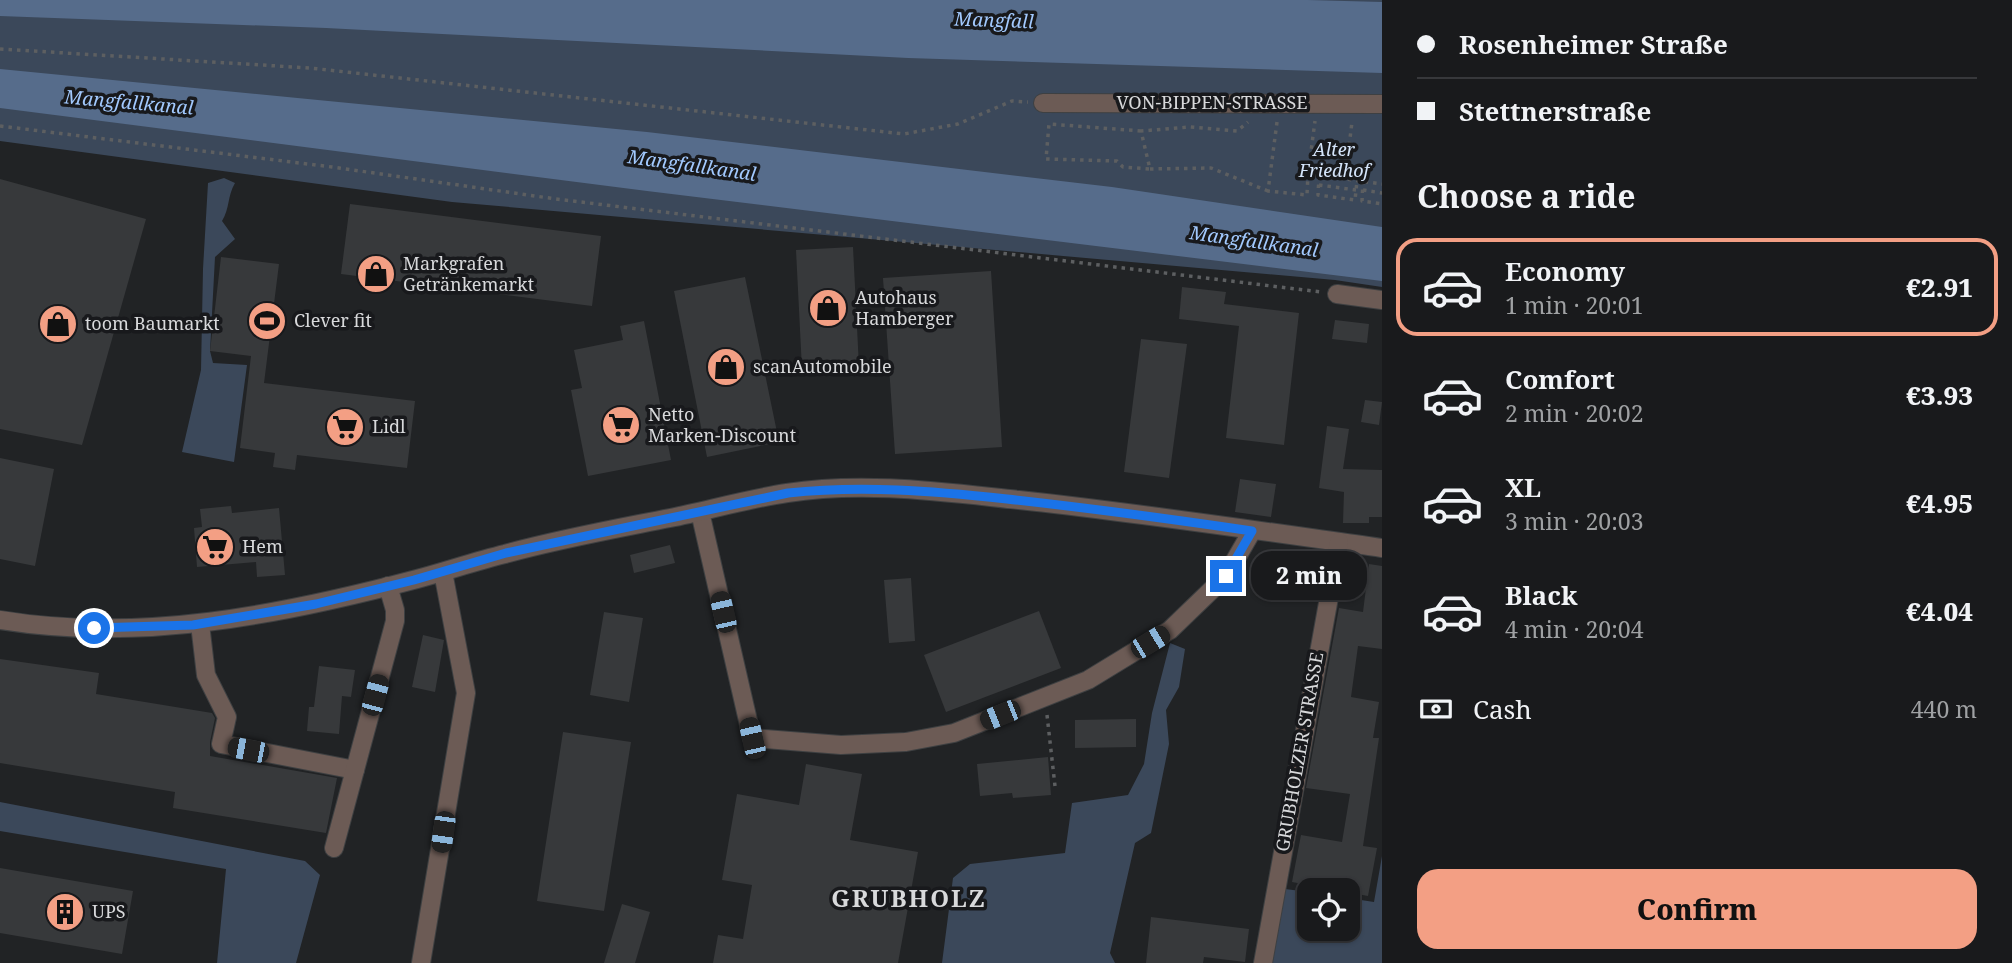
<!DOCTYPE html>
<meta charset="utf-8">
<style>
body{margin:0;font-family:"Noto Serif",serif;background:#222325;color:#f1f3f6;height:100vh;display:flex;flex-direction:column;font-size:26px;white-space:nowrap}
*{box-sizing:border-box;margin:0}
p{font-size:23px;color:#9fa1a3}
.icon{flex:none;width:38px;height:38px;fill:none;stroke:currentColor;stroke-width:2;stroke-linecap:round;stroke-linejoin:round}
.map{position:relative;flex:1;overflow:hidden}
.details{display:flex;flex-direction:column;background:#191a1c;width:630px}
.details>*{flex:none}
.guide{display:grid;align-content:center;height:154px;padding:0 35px;background:#191a1c}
.fabs{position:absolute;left:1297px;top:878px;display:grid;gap:14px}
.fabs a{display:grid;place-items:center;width:63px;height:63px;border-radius:14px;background:#191a1c;box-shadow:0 2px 5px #0004,0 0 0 2px #37383b;font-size:35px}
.end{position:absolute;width:32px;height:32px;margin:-16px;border:9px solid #1a73e8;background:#fff;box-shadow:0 0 0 4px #fff}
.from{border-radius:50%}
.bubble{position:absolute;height:49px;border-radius:21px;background:#191a1c;box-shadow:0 2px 5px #0004,0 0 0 2px #37383b;font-size:23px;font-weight:800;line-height:49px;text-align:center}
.car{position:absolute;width:21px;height:42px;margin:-21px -10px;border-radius:9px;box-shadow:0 0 5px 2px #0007;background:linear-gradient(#222 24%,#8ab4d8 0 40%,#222 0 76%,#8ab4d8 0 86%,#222 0)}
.guide b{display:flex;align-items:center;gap:24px;height:66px;font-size:26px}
.guide b+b{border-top:2px solid #37383b}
.guide i{width:18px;height:18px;background:#f1f3f6}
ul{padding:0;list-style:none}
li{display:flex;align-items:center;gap:21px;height:98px;margin:0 14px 10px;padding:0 21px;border:4px solid transparent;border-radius:21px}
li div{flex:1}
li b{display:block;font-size:26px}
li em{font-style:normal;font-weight:800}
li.on{border-color:#f39f84}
li>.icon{width:63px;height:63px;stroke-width:1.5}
h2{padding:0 35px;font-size:32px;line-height:84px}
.pay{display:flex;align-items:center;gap:18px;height:77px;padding:0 35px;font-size:26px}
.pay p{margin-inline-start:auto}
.action{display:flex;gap:14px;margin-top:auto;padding:14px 35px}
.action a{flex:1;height:80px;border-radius:21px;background:#f39f84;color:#111;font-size:28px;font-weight:800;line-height:80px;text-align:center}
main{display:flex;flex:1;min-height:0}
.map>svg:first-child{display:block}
.green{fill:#3b485a}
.water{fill:#566c8b}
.building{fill:#37393b}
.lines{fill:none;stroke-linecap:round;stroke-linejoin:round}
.minor-casing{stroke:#3e4042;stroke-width:20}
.path{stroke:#5d5f61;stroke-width:3.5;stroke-dasharray:3.5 5;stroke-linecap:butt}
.minor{stroke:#6c5b55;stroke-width:18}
.route{stroke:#1a73e8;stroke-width:9}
.labels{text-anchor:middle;stroke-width:7;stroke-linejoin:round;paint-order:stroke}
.street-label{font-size:18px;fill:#d8d9db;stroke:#18191c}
.park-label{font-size:18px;font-style:italic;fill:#d5e5fb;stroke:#18191c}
.poi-label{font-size:18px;fill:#d8d9db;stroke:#18191c;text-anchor:start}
.water-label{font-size:19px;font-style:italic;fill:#a2c9fe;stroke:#18191c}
.district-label{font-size:24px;font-weight:bold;letter-spacing:2px;fill:#d8d9db;stroke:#18191c}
</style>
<main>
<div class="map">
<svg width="1382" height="963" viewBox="0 0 1382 963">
<rect width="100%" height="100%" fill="#212325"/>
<g class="green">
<path d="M0 0H1382V287L1335 280 452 202 0 141Z"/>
<path d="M224 178 235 183C227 197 230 208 222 221L235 239 215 257 210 351 213 363 247 365 234 462 182 452 201 370 203 269 208 183Z"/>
<path d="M1170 643 1185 649 1179 687 1166 710 1169 744 1151 833 1135 843 1110 953 1115 963H942L953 878 970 864 1065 853 1072 803 1128 795 1144 764 1152 713Z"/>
<path d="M0 802 305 861 320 875 296 963H217L226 869 0 831Z"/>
<path d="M1382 856V963H1271L1285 889 1309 892V929H1348V898L1374 902Z"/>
</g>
<g class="water">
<path d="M0 0H1308L1382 2V73L908 58 326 28 0 16Z"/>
<path d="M0 69 647 132 1112 187 1382 227V281L647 191 0 108Z"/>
</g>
<g class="building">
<path d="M0 179 146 219 82 445 0 429Z"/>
<path d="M350 204 601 236 592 306 341 274Z"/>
<path d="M853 247 859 367 802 369 796 250Z"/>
<path d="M221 257 279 264 264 383 415 401 407 468 297 455 295 470 273 467 275 453 240 448 251 356 210 351Z"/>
<path d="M991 271 1002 447 895 454 883 278Z"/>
<path d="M745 277 779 442 707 457 674 291Z"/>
<path d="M1182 287 1226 292 1224 304 1299 313 1284 445 1226 438 1239 326 1179 319Z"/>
<path d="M1335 320 1369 324 1367 343 1332 339Z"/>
<path d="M644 321 671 460 588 476 571 390 582 388 574 350 623 340 620 326Z"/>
<path d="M1141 339 1187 344 1169 478 1124 472Z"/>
<path d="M1365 400 1382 402 1379 425 1361 422Z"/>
<path d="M1327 426 1349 429 1343 469 1382 470V517H1369V523H1343L1344 492 1319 488Z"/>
<path d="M0 458 54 469 35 566 0 559Z"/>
<path d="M1240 479 1276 484 1271 517 1235 512Z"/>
<path d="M231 506 232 513 279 508 285 575 257 577 256 562 197 567 194 528 202 527 200 509Z"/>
<path d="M670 545 675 563 634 573 630 555Z"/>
<path d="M1369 564 1382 566V649L1358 646 1351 697 1379 702 1373 738H1379L1363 846 1377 848 1368 896 1292 882 1301 835 1342 842 1350 794 1306 788 1339 608 1363 612Z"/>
<path d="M911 578 915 641 889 643 884 580Z"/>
<path d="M1039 611 1061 668 946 712 924 655Z"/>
<path d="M604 612 643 618 629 702 590 695Z"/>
<path d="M423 635 444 640 435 692 412 687Z"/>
<path d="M0 659 99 673 96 694 212 713 215 718 210 742V756L337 778 326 833 173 808 175 792 0 763Z"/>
<path d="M319 666 355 670 351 697 342 696 339 734 307 731 309 707H314Z"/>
<path d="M1136 719V747L1075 748V720Z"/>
<path d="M563 732 631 742 604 911 537 901Z"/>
<path d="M1048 757 1051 795 1013 798 1012 793 980 796 977 764Z"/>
<path d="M806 764 862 774 850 840 918 852 898 963H713L718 935 743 939 752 885 722 880 737 794 799 805Z"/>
<path d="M0 868 133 891 122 954 0 933Z"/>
<path d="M622 904 650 912 635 963H604Z"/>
<path d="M1151 917 1249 929 1245 962 1204 957 1203 963H1146Z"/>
</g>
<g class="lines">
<defs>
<g id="minor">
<path d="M1043 103 1382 104"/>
<path d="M1337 294 1382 300"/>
<path d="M700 512 752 738 841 745 906 742 954 733 1088 680 1170 630 1226 576 1252 531"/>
<path d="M0 620C140 643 281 615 417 579 447 571 476 561 505 554 559 539 615 529 670 518 709 510 748 499 787 493 864 481 942 492 1019 500 1140 513 1261 531 1382 548"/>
<path d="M200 624 206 675 227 717 221 744 355 770"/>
<path d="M334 848 395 621V610L388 586"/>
<path d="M421 963 466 693 443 572"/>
<path d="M1263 963 1339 542"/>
</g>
</defs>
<use href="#minor" class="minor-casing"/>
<g class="path">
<path d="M0 49 310 68 904 134 958 124 1012 101 1028 102"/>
<path d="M1277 122 1268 191 1307 195 1308 174 1382 184"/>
<path d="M0 126 332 167 556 199 1321 292"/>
<path d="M1141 131 1049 124 1046 159 1117 161 1123 167 1150 169 1141 131 1190 127 1237 131 1248 122"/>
<path d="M1150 169 1211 168 1268 191"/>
<path d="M1308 174 1315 121"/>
<path d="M1319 176 1318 195 1355 200 1357 181"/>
<path d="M1345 179 1352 122"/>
<path d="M1363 181 1362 201 1382 204"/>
<path d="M1319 185 1356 190"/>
<path d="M1363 190 1382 193V190"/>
<path d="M1047 715 1055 786"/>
</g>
<use href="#minor" class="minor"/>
</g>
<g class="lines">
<path class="route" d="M94 628 193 625 316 604 414 580 506 553 788 493C862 485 933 491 1007 499 1089 508 1171 519 1252 531L1226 576"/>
</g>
<defs>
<symbol id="shop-disc" viewBox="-11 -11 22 22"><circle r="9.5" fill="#f39f84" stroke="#18191c"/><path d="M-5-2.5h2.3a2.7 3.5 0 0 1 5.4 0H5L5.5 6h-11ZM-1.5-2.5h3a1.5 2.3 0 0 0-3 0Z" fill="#111"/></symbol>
<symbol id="stadium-disc" viewBox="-11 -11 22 22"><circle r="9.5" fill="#f39f84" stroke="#18191c"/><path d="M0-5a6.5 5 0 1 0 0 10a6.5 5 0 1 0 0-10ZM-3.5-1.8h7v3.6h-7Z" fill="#111"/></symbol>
<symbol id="supermarket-disc" viewBox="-11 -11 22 22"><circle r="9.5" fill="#f39f84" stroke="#18191c"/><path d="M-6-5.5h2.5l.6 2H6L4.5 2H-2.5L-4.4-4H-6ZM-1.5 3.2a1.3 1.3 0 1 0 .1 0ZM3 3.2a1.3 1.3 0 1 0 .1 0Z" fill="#111"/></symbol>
<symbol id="building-disc" viewBox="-11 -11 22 22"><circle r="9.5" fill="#f39f84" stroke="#18191c"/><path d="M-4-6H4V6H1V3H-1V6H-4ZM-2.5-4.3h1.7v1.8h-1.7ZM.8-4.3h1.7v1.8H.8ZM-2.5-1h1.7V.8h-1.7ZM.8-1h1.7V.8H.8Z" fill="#111"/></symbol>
</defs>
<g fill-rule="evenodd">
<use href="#shop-disc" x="354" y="252" width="44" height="44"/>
<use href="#shop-disc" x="806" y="286" width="44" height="44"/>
<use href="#stadium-disc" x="245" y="299" width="44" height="44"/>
<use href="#shop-disc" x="36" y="302" width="44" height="44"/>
<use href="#shop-disc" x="704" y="345" width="44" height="44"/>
<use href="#supermarket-disc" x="599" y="403" width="44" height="44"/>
<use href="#supermarket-disc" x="323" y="405" width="44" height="44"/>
<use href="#supermarket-disc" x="193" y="525" width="44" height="44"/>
<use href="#building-disc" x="43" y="890" width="44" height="44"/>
</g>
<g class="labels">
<g class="street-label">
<text x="1212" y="109">VON-BIPPEN-STRASSE</text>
<text transform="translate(1300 752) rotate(-80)" y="6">GRUBHOLZER STRASSE</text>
</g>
<g class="park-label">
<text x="1334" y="156">Alter<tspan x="1334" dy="21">Friedhof</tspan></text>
</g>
<g class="poi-label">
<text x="403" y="270">Markgrafen<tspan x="403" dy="21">Getränkemarkt</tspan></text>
<text x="855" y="304">Autohaus<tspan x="855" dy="21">Hamberger</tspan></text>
<text x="294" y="327">Clever fit</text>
<text x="85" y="330">toom Baumarkt</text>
<text x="753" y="373">scanAutomobile</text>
<text x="648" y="421">Netto<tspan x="648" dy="21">Marken-Discount</tspan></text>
<text x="372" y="433">Lidl</text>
<text x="242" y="553">Hem</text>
<text x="92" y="918">UPS</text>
</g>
<g class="water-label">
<text transform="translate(994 20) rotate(2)" y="7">Mangfall</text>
<text transform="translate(129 102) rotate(5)" y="7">Mangfallkanal</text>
<text transform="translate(692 165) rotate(8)" y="7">Mangfallkanal</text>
<text transform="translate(1254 241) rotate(8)" y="7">Mangfallkanal</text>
</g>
<g class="district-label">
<text x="909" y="907">GRUBHOLZ</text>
</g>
</g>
</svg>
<div class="fabs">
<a><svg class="icon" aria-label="locate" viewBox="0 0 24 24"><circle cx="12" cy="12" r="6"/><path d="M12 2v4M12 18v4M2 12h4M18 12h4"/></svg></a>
</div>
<i class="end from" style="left:94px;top:628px"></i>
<i class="end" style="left:1226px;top:576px"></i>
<div class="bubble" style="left:1251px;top:551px;width:116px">2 min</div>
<i class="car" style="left:723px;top:612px;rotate:347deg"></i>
<i class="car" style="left:1150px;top:642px;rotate:59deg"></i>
<i class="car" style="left:375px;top:695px;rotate:15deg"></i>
<i class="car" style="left:1000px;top:715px;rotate:248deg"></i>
<i class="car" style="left:752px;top:738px;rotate:347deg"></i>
<i class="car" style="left:248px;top:750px;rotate:281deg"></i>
<i class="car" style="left:443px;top:832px;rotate:188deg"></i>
</div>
<section class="details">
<div class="guide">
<b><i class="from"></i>Rosenheimer Straße</b>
<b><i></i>Stettnerstraße</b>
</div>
<h2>Choose a ride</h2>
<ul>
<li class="on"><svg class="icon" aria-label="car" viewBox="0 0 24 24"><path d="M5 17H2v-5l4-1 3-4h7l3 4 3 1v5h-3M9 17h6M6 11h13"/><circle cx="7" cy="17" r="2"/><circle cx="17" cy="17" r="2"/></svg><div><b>Economy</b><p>1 min · 20:01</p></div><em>€2.91</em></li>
<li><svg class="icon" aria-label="car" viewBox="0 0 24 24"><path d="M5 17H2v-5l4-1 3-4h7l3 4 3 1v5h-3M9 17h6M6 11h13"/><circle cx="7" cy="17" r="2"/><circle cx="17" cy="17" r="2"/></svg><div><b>Comfort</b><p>2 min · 20:02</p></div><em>€3.93</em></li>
<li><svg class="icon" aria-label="car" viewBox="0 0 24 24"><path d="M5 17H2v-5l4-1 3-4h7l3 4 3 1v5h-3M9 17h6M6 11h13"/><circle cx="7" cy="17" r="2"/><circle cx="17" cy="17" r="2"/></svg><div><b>XL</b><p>3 min · 20:03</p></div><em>€4.95</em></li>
<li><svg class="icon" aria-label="car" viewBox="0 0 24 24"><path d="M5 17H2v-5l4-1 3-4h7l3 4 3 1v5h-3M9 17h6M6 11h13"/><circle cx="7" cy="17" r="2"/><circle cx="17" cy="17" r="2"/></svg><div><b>Black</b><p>4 min · 20:04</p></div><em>€4.04</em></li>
</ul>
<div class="pay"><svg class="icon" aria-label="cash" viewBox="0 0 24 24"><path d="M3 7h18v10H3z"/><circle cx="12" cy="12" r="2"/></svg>Cash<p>440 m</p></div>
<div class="action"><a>Confirm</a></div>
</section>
</main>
